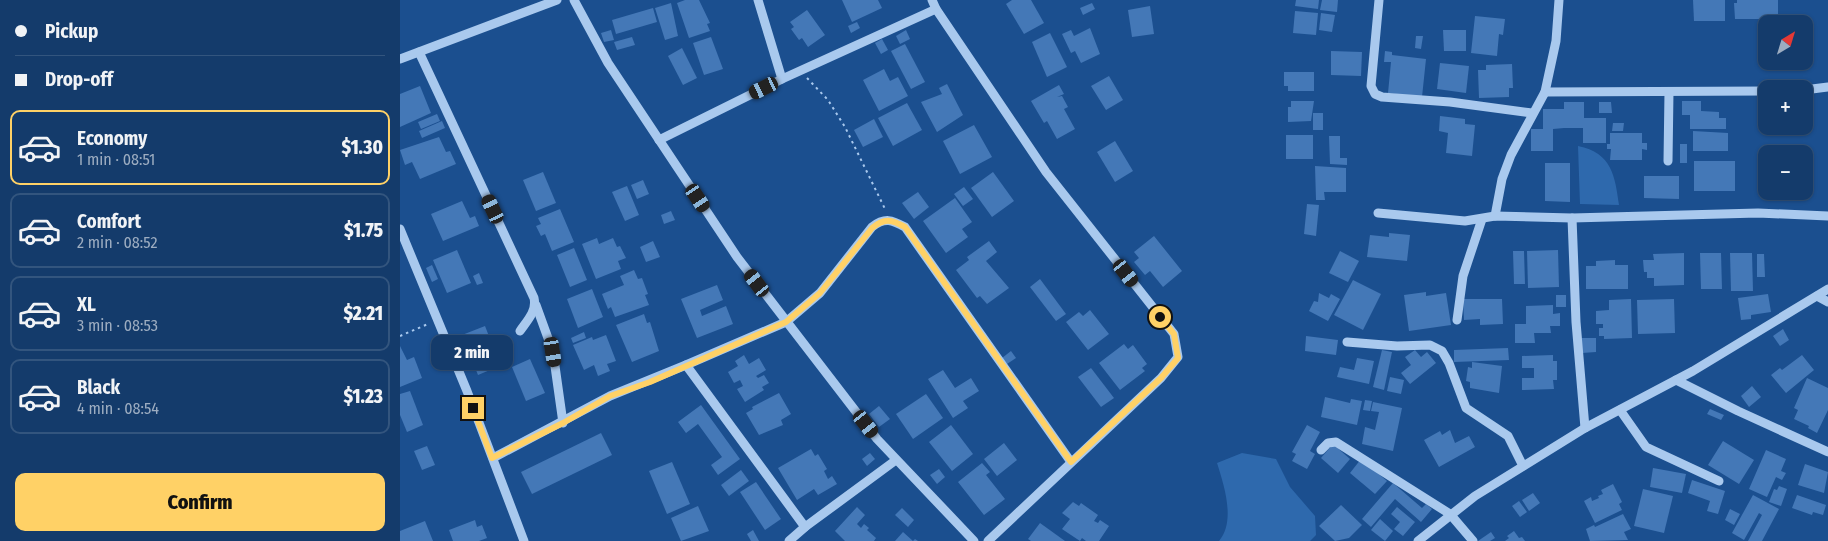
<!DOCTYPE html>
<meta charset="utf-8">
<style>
body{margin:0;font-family:"Fira Sans Condensed",sans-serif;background:#214673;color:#f1f3f6;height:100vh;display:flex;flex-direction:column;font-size:19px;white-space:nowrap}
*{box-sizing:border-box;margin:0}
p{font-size:16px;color:#9dadc1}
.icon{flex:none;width:28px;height:28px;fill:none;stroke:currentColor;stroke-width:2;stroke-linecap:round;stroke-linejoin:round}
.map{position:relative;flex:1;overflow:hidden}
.side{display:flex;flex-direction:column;background:#143b6b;width:400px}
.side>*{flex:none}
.top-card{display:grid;align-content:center;height:110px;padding:0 15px;background:#143b6b}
.needle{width:32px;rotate:38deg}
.tools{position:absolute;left:1358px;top:15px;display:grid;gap:10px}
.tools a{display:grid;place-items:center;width:55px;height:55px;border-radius:10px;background:#143b6b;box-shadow:0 1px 4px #0004,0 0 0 1px #33557e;font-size:25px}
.end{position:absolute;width:22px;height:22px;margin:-11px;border:6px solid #ffd166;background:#111;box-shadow:0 0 0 2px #111}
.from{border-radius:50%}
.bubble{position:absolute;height:35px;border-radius:10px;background:#143b6b;box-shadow:0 1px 4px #0004,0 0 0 1px #33557e;font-size:16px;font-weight:800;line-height:35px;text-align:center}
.car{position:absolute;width:15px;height:30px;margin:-15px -8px;border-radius:6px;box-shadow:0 0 4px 1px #0007;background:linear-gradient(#222 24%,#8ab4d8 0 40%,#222 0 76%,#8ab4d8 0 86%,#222 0)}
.top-card b{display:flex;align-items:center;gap:18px;height:48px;font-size:19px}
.top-card b+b{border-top:1px solid #33557e}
.top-card i{width:12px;height:12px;background:#f1f3f6}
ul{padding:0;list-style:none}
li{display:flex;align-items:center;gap:15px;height:75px;margin:0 10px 8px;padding:0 5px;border:2px solid #33557e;border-radius:10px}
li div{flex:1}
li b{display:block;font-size:19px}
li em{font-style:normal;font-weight:800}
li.selected{border-color:#ffd166}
li>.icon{width:45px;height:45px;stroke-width:1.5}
.cta{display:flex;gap:10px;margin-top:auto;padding:10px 15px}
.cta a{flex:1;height:58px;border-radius:10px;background:#ffd166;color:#111;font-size:20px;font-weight:800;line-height:58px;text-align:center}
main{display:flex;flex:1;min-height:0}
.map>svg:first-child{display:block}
.green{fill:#2e69ad}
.building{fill:#4478b7}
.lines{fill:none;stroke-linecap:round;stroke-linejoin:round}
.path{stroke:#a9c9ee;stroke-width:2;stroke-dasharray:2.5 4;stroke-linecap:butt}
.minor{stroke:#a9c9ee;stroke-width:9}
.route{stroke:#ffd166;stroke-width:6}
</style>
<main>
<section class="side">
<div class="top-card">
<b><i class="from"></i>Pickup</b>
<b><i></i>Drop-off</b>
</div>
<ul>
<li class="selected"><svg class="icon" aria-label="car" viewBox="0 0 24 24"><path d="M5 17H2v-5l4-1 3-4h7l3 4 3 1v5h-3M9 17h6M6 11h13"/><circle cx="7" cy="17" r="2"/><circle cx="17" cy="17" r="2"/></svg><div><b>Economy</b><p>1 min · 08:51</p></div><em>$1.30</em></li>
<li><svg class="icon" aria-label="car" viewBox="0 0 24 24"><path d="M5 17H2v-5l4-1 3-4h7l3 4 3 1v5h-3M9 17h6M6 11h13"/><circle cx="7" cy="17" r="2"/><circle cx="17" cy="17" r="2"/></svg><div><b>Comfort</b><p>2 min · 08:52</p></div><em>$1.75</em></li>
<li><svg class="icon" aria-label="car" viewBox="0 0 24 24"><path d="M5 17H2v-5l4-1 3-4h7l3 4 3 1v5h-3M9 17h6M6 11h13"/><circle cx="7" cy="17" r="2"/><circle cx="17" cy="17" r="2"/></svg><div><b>XL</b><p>3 min · 08:53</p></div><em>$2.21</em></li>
<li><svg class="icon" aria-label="car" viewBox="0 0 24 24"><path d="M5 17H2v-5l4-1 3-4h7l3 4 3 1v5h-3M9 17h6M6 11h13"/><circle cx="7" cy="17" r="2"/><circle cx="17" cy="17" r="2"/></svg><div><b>Black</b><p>4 min · 08:54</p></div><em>$1.23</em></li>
</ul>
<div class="cta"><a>Confirm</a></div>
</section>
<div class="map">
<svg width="1428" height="541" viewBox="0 0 1428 541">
<rect width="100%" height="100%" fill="#1b4f8f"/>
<g class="green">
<path d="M1178 146C1212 153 1215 176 1219 205L1180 204Z"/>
<path d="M842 453 876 459 890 487 915 516 916 535 910 541H819C836 521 824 485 817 463Z"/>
</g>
<g class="building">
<path d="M285 0H299L310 23 307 24 310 31 289 38 277 3Z"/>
<path d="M442 0H478L482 8 452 22Z"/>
<path d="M612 0H631L644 23 624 34 606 4Z"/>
<path d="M896 0H919L918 9 895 6Z"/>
<path d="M922 0H938L937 12 920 10Z"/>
<path d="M1293 0H1325V21H1294Z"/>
<path d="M1337 0H1378V19H1335L1334 3H1337Z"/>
<path d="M271 3 278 36 265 40 255 8Z"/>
<path d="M692 3 695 9 683 15 680 8Z"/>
<path d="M750 6 754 34 732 37 728 10Z"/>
<path d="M253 8 257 22 216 34 212 20Z"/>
<path d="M407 10 425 35 408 47 402 38 399 40 391 29 394 27 390 22Z"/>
<path d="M895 11 918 13 916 35 893 33Z"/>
<path d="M921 13 935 15 932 32 919 30Z"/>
<path d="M1075 16 1105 19 1103 35 1099 34 1097 56 1071 53Z"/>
<path d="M457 22 460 28 451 33 448 26Z"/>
<path d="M690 28 700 54 681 63 675 51 671 53 662 34 671 30 674 36Z"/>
<path d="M211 30 214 40 204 42 201 33Z"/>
<path d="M506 30 510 39 500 44 496 36Z"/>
<path d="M1043 30H1066V51H1044Z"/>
<path d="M650 33 667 67 647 77 632 42Z"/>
<path d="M1016 36H1023L1021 49 1015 48Z"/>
<path d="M232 37 235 45 217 50 214 42Z"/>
<path d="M311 37 323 69 304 75 293 43Z"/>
<path d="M482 39 488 50 481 54 475 43Z"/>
<path d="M505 44 525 82 511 89 491 51Z"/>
<path d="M282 48 297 78 283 85 268 56Z"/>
<path d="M931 51 962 52 961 76 931 75Z"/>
<path d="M985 51 992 52V55L1026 59 1022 97 988 93 991 62H984Z"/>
<path d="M1040 63 1069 66 1066 93 1037 89Z"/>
<path d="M1112 64 1113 88H1109V97L1079 98 1078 70H1086V65Z"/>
<path d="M484 69 490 81 498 77 508 96 479 111 463 80Z"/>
<path d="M884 72H914V91H888V86H884Z"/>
<path d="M709 76 723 100 706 110 691 86Z"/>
<path d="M547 84 563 115 537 132 521 102 542 94 539 88Z"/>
<path d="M659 85 664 94 657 97 662 96 668 107 664 109 675 129 657 139 647 121 644 123 631 101Z"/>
<path d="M20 86 31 113 0 127V94Z"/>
<path d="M891 101H914L911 121 888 122V107H891Z"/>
<path d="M1282 101H1301V111L1319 112V118H1326V129H1290V115H1282Z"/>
<path d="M1164 102H1184V118H1206V143H1183V128H1164L1153 129V151H1131V129H1143V109H1164Z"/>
<path d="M1199 102H1211L1212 113H1199Z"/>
<path d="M507 103 522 130 493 146 478 118Z"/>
<rect x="913" y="113" width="10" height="17"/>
<path d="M37 114 40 121 21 129 18 122Z"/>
<path d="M1040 116 1065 119V124L1075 125 1072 156 1046 153 1048 133 1039 131Z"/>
<path d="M474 119 483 137 463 147 454 130Z"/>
<path d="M42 121 45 128 22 138 19 131Z"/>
<path d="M1213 123H1224L1223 131H1212Z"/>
<path d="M574 125 592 157 560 174 543 141Z"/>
<path d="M1293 131 1328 133V151H1293Z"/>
<path d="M1210 133H1242V143H1247V150L1242 149V160H1210L1211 149H1207V144H1210Z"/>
<rect x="886" y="135" width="27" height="24"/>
<path d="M929 136H940V158H947V165L930 164Z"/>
<path d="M39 137 46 152 50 151 56 164 20 179 12 162 5 165 0 150Z"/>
<path d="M715 141 733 171 715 182 697 152Z"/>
<rect x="1280" y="144" width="7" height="19"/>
<rect x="1294" y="161" width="41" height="30"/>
<path d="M1145 163H1170V202L1145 201Z"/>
<path d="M915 166 946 168V192H924L925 200H916Z"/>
<path d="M143 172 156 203 136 211 123 180Z"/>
<path d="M593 172 614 201 592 217 571 188Z"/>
<path d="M1244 176H1279V199L1244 198Z"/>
<path d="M243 180 249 194 237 199 231 185Z"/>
<path d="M227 186 239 215 225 221 212 192Z"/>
<path d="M564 187 573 199 563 206 554 194Z"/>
<path d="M518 192 529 207 514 219 502 203Z"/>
<path d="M555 198 572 222 562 229 568 237 546 253 523 221Z"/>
<path d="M62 201 70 218 75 216 79 226 43 241 31 214Z"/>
<path d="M907 204 919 205 916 236 904 234Z"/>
<path d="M160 209 174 242 152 251 145 234 141 236 136 226 141 224 138 218Z"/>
<path d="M271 211 275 220 264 224 261 215Z"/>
<path d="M989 233 1010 235 1007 261 967 257 970 235 989 237Z"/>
<path d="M754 236 782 271 763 287 750 271 745 275 734 262 739 258 734 252Z"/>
<path d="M197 238 199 244 213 238 217 247 220 246 226 258 218 261 221 269 196 279 182 244Z"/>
<path d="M253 241 260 257 246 262 240 247Z"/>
<path d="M589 241 597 252 586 261 609 288 587 304 580 296 577 298 556 270 569 260 567 257Z"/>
<path d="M174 248 187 280 170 287 157 255Z"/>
<path d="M57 250 71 283 47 293 33 260Z"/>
<path d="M1158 250 1159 287 1128 288 1127 251Z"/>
<path d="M940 251 959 261 948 282 929 273Z"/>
<path d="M1113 251H1124L1125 284H1114Z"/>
<path d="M1284 253V285L1254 286V278H1247V272H1244L1243 260H1254L1253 254Z"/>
<path d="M1300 253H1321L1322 289H1301Z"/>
<path d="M1330 253H1352L1353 291H1331Z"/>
<path d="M1357 254H1364L1365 277H1357Z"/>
<path d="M1215 260V265H1228V289H1186V266H1196V261Z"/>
<path d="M32 265 38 279 32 282 26 268Z"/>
<path d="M234 270 238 279 242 278 248 294 245 295 249 305 215 317 211 307 208 309 202 294 224 285 220 276Z"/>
<path d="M79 273 83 283 77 285 73 276Z"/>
<path d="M640 279 666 314 656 321 630 287Z"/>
<path d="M953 280 981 294 963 330 934 315Z"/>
<path d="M317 285 323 300 300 310 302 316 326 306 333 324 297 338 281 299Z"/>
<path d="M192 289 203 317 178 328 167 299Z"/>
<path d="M1026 292V296L1046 293 1051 325 1009 331 1004 295Z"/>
<path d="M919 293 929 298 931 294 940 299 928 321 909 311 914 301 918 302Z"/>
<path d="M1368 294 1371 312 1351 315V319L1341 320 1338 298Z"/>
<rect x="1156" y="295" width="10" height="12"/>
<path d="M1063 299H1102L1103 324 1080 325V319L1064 320Z"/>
<path d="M1231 299 1232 338 1204 339V336H1199V328H1203V324H1196V311L1209 310V300Z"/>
<path d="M1274 299 1275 333 1238 334 1237 300Z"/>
<path d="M1153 305V314L1160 313V326H1150L1151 333H1134L1135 343H1115V324H1126V306Z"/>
<path d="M690 310 709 334 688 350 666 322 679 312 683 316Z"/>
<path d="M244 314 247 323 250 322 259 351 232 362 216 325Z"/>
<path d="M85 326 92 344 98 341 105 357 99 359 102 365 78 375 62 335Z"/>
<path d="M1383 329 1389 340 1380 346 1373 336Z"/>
<path d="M184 332 186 338 173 343 171 338Z"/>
<path d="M206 335 216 361 207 364 210 371 198 376 194 365 184 370 173 345 192 337 193 340Z"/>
<path d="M906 336 938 340 936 355 905 351Z"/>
<path d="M1182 338H1196V352L1182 353Z"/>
<path d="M724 344 728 349 733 345 747 364 742 368 745 371 720 390 699 363Z"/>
<path d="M0 346 7 360 14 357 22 378 0 387Z"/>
<path d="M1108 348 1109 360 1054 362V350Z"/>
<path d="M982 350 992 352 984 390 973 387Z"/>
<path d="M1015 350 1021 357 1027 352 1036 363 1010 384 1001 373 1011 365 1005 357Z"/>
<path d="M611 351 616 358 607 364 602 358Z"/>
<path d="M344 355 349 364 359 358 366 370 356 376 358 378 364 375 369 383 362 387 364 390 345 402 337 389 343 386 340 380 334 383 328 372 338 366 335 361Z"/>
<path d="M1153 355V361H1157V380H1153L1154 389 1122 390V378H1134V368H1122V356Z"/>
<path d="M1402 355 1414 370 1386 393 1371 375 1380 368 1382 370Z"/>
<path d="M957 358 974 361 969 384 937 377 940 367 954 370Z"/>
<path d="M130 359 145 393 126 401 112 367Z"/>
<path d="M1072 362 1102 366 1099 393 1070 388V382L1066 381 1068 367 1072 368Z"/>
<path d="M691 368 714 398 701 407 678 377Z"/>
<path d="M543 370 555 388 571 378 579 391 563 401 568 408 553 418 528 379Z"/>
<path d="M990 377 1004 380 1001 394 987 391Z"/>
<path d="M1407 378 1428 388V410L1417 433 1408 428 1409 426 1394 419 1398 410 1394 408Z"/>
<path d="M1352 386 1361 397 1349 407 1341 396Z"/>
<path d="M10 391 23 425 7 432 0 415V394Z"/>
<path d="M379 393 391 414 381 420 383 425 359 435 346 413 353 409 352 407Z"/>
<path d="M526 394 543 418 513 439 496 414Z"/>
<path d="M925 397 950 403 951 399 962 401 957 425 921 417Z"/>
<path d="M965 400 972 401 970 411 963 410Z"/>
<path d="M973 402 1002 408 993 451 962 444 965 427 975 430 979 412 971 411Z"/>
<path d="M301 405 340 459 318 475 311 465 322 457 298 424 286 433 278 422Z"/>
<path d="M479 406 490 419 479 427 469 414Z"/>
<path d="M1310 409 1324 415 1321 420 1307 414Z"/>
<path d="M551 425 573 454 552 471 529 442Z"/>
<path d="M907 425 920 432 910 451 915 454 907 469 892 461 896 454 892 452Z"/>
<path d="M1050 430 1055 443 1069 436 1075 447 1039 467 1024 440 1040 431 1042 435Z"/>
<path d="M201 433 212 455 132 494 121 472Z"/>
<path d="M1323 441 1354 460 1339 484 1308 465Z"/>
<path d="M604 443 617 460 597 476 584 459Z"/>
<path d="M933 444 950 459 938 473 921 458Z"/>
<path d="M27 446 35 465 22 470 14 451Z"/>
<path d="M411 449 415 456 418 454 427 469 424 471 428 479 432 476 437 484 418 495 414 489 397 500 378 468Z"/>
<path d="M1366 450 1386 459 1381 471 1386 473 1382 480 1376 477 1367 497 1349 489Z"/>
<path d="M470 453 475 459 467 466 462 459Z"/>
<path d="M961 459 987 481 975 494 950 473Z"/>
<path d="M272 462 290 504 267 514 249 471Z"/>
<path d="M582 463 590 472 586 475 605 499 584 515 558 482Z"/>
<path d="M1405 464 1428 472 1424 493 1398 485Z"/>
<path d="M1253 468 1286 474 1282 493 1250 487Z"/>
<path d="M539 469 545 477 537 484 530 475Z"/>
<path d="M341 470 349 481 329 496 321 485Z"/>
<path d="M1292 480 1325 491 1318 514 1307 511 1310 501 1288 493Z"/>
<path d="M356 482 381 519 365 530 340 492Z"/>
<path d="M993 483 1022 508 1026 504 1032 509 1021 522 995 499 971 527 962 519Z"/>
<path d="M1213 484 1222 502 1219 504 1222 510 1195 523 1184 501 1191 497 1192 501 1199 498 1198 496 1203 494 1201 490Z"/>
<path d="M1379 486 1387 489 1381 506 1369 502 1374 489 1377 490Z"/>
<path d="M1243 489 1273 496 1264 533 1234 526Z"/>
<path d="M1133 493 1140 503 1129 511 1122 500Z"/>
<path d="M1353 495 1379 509 1362 541H1348L1362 515 1359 513 1344 540 1332 533Z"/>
<path d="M1397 495 1426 505 1423 515 1413 512 1412 515 1392 508Z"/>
<path d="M1119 501 1127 512 1120 517 1112 506Z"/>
<path d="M673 502 679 506 681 503 698 515 694 521 698 523 700 520 709 526 699 541H686L682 538 680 541 662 529 670 519 662 513Z"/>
<path d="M941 505 962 525 949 538 935 541 919 526Z"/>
<path d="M298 506 309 531 281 541 271 518Z"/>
<path d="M457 507 465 515 457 524 461 528 464 524 469 528 467 530 476 538 474 541H445L435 531Z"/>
<path d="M997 507 1015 522 1003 536 994 529 1000 522 991 514Z"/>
<path d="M502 508 514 520 508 527 495 515Z"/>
<path d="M1330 509 1340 514 1334 525 1325 520Z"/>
<path d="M1223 514 1231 529 1224 532 1228 540 1190 541 1186 529 1194 525 1195 527Z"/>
<path d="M980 519 993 531 985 541 971 530Z"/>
<path d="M75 520 77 527 82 525 87 538 79 541H53L49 530Z"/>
<path d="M25 521 33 541H0V531Z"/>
<path d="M640 523 665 541H631L628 539Z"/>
<path d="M353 530 359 541H351L347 534Z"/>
<path d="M1114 531 1119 538 1122 537 1125 541H1105L1109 538 1107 536Z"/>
<path d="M503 532 513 541 515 539 518 541H495Z"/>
<path d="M1091 532 1095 538 1090 541H1078Z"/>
</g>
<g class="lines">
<g class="path">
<path d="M407 78 428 100 445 127 486 211"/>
<path d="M0 336 28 324"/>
</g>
<g class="minor">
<path d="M174 0 208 63 337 257 477 439 574 541"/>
<path d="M358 0 382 79"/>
<path d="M532 0 536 9 646 172 774 334 778 357 761 378 588 541"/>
<path d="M979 0 971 86 975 94 982 97 1050 102 1132 113"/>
<path d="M19 52 134 298C137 311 127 321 120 331"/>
<path d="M0 59 157 0"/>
<path d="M1404 90 1428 87"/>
<path d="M1145 92 1366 91"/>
<path d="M259 140 382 79 536 9"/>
<path d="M1268 161 1269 92"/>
<path d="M978 213 1065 221 1095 216 1172 218 1358 213 1428 216"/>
<path d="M1095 216 1102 179 1111 155 1145 92 1156 41 1159 0"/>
<path d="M1172 218 1176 322 1185 428"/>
<path d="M0 229 67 391 124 541"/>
<path d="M1417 296 1428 302"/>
<path d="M136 305 153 352 163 423"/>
<path d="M1057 320 1063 276 1082 219"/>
<path d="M947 342 997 346 1030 345 1042 351 1049 363 1066 408 1108 436 1123 466"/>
<path d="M1276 380 1338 411 1428 452"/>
<path d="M1220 410 1246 447 1319 481"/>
<path d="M921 450 928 443 936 442 1050 514 1073 541"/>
<path d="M93 458 210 396 286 365"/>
<path d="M405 527 496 460"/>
<path d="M389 541 405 527 286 365 386 322 420 293 472 227C485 217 492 220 505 227L671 462"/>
<path d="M1018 541 1075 496 1185 428 1293 371 1428 289"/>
</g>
</g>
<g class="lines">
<path class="route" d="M73 408 92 458 163 423 210 396 250 382 386 322 420 293 472 228C485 217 492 220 505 227L671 462 761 378 778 358 774 334 760 317"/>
</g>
</svg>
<div class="tools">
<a><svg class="needle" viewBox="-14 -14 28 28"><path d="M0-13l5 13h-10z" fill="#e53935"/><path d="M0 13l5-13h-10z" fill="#9dadc1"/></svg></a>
<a>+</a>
<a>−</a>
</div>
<i class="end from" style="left:760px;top:317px"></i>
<i class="end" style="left:73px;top:408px"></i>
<div class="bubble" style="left:31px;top:335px;width:82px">2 min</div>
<i class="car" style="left:364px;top:88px;rotate:244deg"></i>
<i class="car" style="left:298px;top:198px;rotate:146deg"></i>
<i class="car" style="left:93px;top:209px;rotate:335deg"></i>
<i class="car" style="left:726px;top:273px;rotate:142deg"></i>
<i class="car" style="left:357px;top:283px;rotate:323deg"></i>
<i class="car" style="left:153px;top:352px;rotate:171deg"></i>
<i class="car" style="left:466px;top:424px;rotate:142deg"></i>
</div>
</main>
